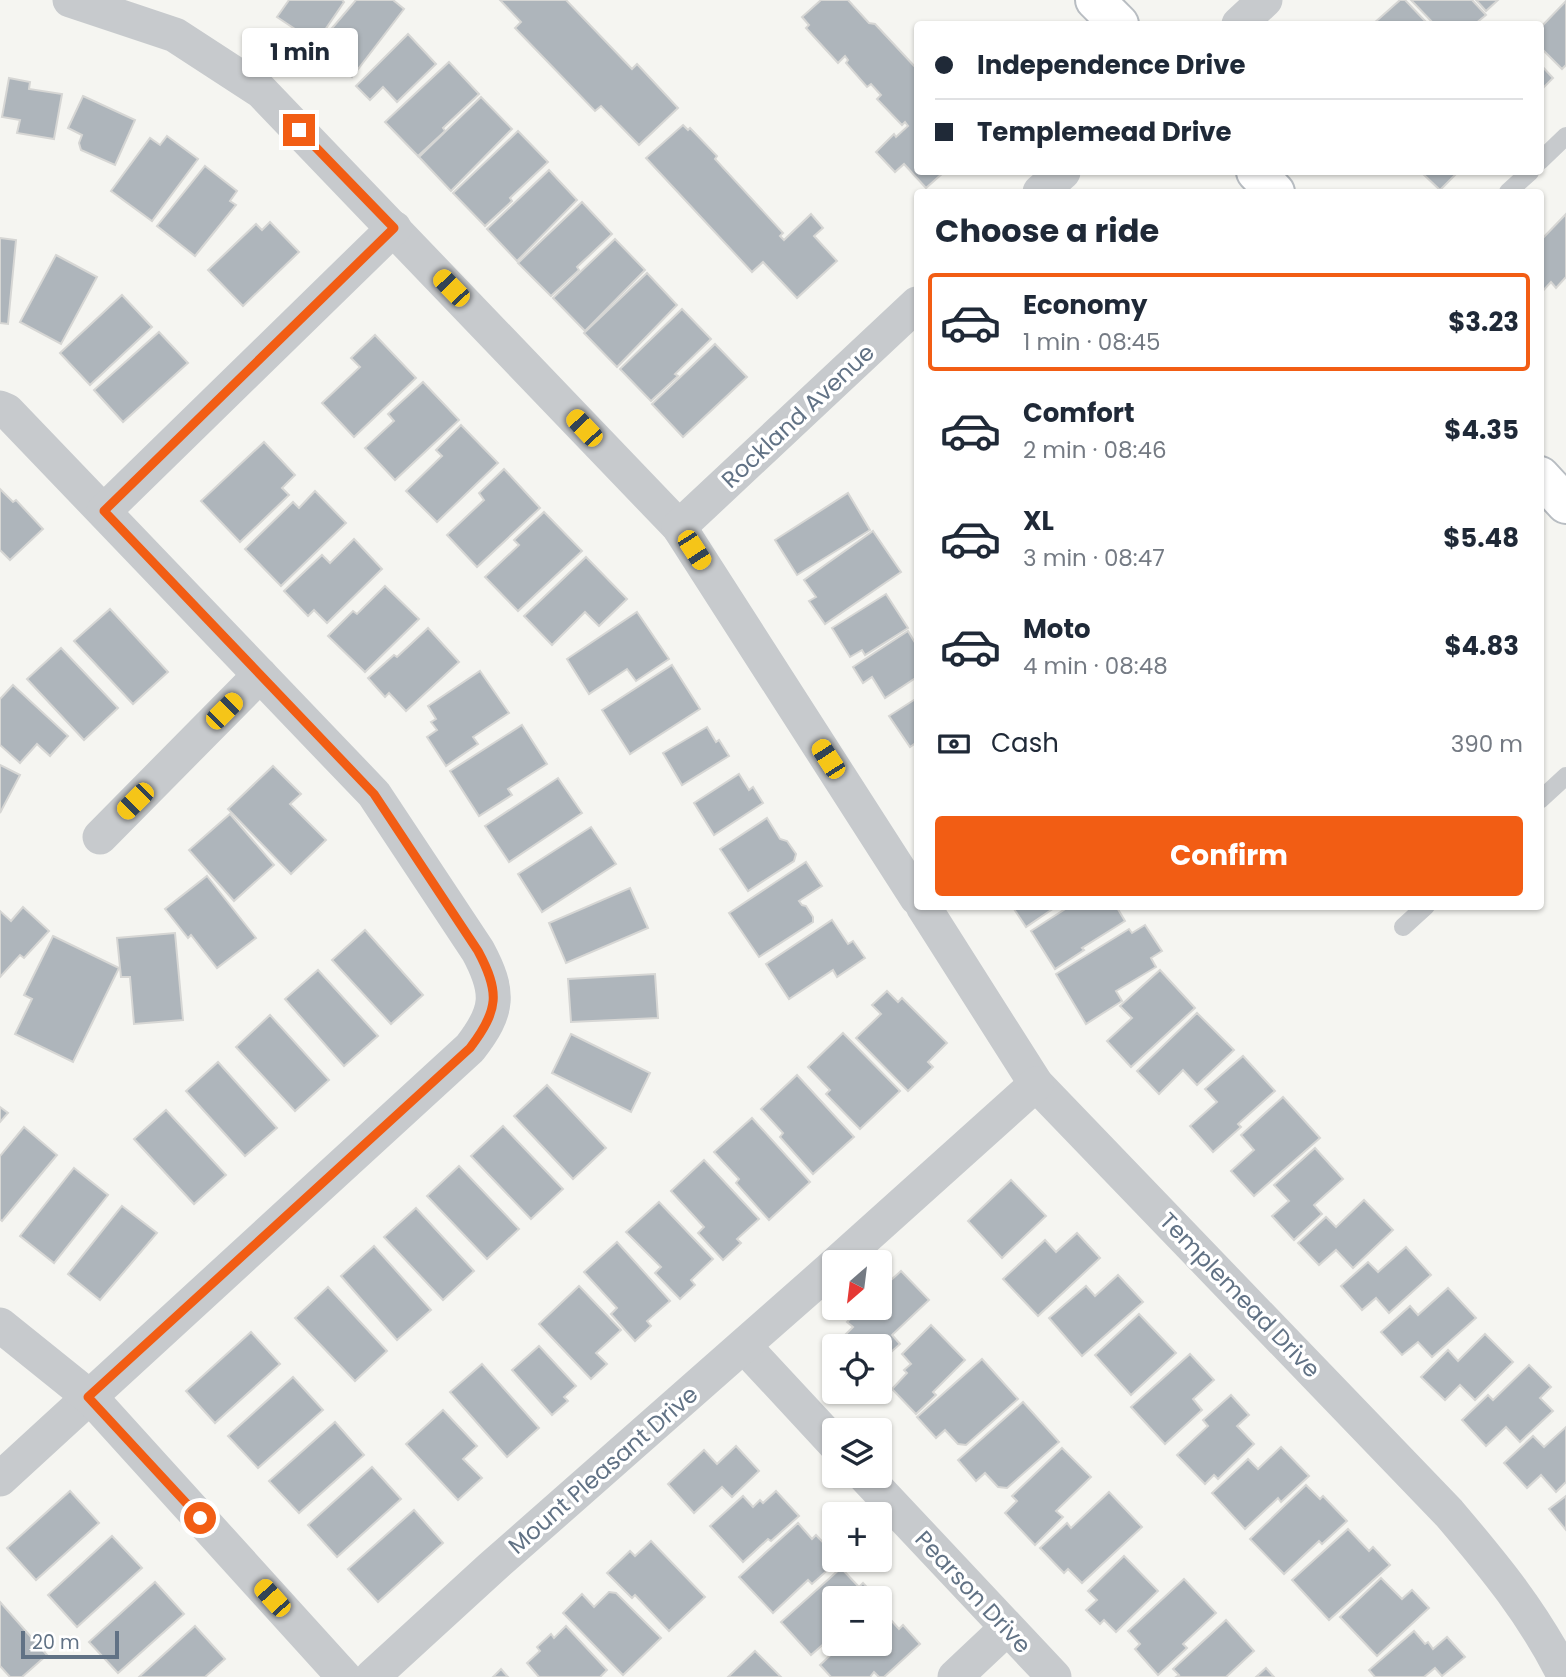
<!DOCTYPE html>
<meta charset="utf-8">
<style>
body{margin:0;font-family:Poppins,sans-serif;background:#f2f2f3;color:#1f2937;height:100vh;display:flex;flex-direction:column;font-size:26px;white-space:nowrap}
*{box-sizing:border-box;margin:0}
p{font-size:23px;color:#747a83}
.icon{flex:none;width:38px;height:38px;fill:none;stroke:currentColor;stroke-width:2;stroke-linecap:round;stroke-linejoin:round}
.map{position:relative;flex:1;overflow:hidden}
.side{position:absolute;left:914px;top:189px;width:630px;height:721px;display:flex;flex-direction:column;background:#fff;border-radius:7px;box-shadow:0 2px 5px #0004}
.side>*{flex:none}
.banner{position:absolute;left:914px;top:21px;width:630px;height:154px;border-radius:7px;box-shadow:0 2px 5px #0004;display:grid;align-content:center;height:154px;padding:0 21px;background:#fff}
.needle{width:46px;rotate:208deg}
.buttons{position:absolute;left:822px;top:1250px;display:grid;gap:14px}
.buttons a{display:grid;place-items:center;width:70px;height:70px;border-radius:7px;background:#fff;box-shadow:0 2px 5px #0004;font-size:35px}
.scale{position:absolute;left:21px;bottom:18px;width:98px;box-sizing:border-box;padding-left:7px;border:4px solid #617285;border-top:0;font-size:19px;line-height:24px;white-space:nowrap;color:#617285;-webkit-text-stroke:5px #fff;paint-order:stroke}
.end{position:absolute;width:32px;height:32px;margin:-16px;border:9px solid #f25d14;background:#fff;box-shadow:0 0 0 4px #fff}
.from{border-radius:50%}
.bubble{position:absolute;height:49px;border-radius:7px;background:#fff;box-shadow:0 2px 5px #0004;font-size:23px;font-weight:700;line-height:49px;text-align:center}
.car{position:absolute;width:21px;height:42px;margin:-21px -10px;border-radius:9px;box-shadow:0 0 5px 2px #0007;background:linear-gradient(#f5c518 24%,#345 0 40%,#f5c518 0 76%,#345 0 86%,#f5c518 0)}
.banner b{display:flex;align-items:center;gap:24px;height:66px;font-size:26px}
.banner b+b{border-top:2px solid #e0e1e3}
.banner i{width:18px;height:18px;background:#1f2937}
ul{padding:0;list-style:none}
li{display:flex;align-items:center;gap:21px;height:98px;margin:0 14px 10px;padding:0 7px;border:4px solid transparent;border-radius:7px}
li div{flex:1}
li b{display:block;font-size:26px}
li em{font-style:normal;font-weight:700}
li.selected{border-color:#f25d14}
li>.icon{width:63px;height:63px;stroke-width:1.5}
h2{padding:0 21px;font-size:32px;line-height:84px}
.pay{display:flex;align-items:center;gap:18px;height:77px;padding:0 21px;font-size:26px}
.pay p{margin-inline-start:auto}
.primary-button{display:flex;gap:14px;margin-top:auto;padding:14px 21px}
.primary-button a{flex:1;height:80px;border-radius:7px;background:#f25d14;color:#fff;font-size:28px;font-weight:700;line-height:80px;text-align:center}
.map>svg:first-child{display:block}
.building{fill:#aeb5bb;stroke:#d6d6d4;stroke-width:2}
.lines{fill:none;stroke-linecap:round;stroke-linejoin:round}
.secondary-casing{stroke:#b8bdc2;stroke-width:42}
.service{stroke:#c7cacd;stroke-width:18}
.minor{stroke:#c7cacd;stroke-width:35}
.secondary{stroke:#fff;stroke-width:38}
.route{stroke:#f25d14;stroke-width:9}
.labels{text-anchor:middle;stroke-width:7;stroke-linejoin:round;paint-order:stroke}
.street-label{font-size:23px;fill:#617285;stroke:#fff}
</style>
<div class="map">
<svg width="1566" height="1677" viewBox="0 0 1566 1677">
<rect width="100%" height="100%" fill="#f5f5f1"/>
<g class="building">
<path d="M289 0H342L344 2 316 43 277 17Z"/>
<path d="M356 0H393L404 9 352 77 316 47Z"/>
<path d="M500 0H566L632 69 637 64 678 108 639 145 601 106 595 111 515 28 521 22Z"/>
<path d="M821 0H848L869 23 875 24 917 69V172H944L926 188 904 164 895 172 876 152 894 134 896 137 908 126 905 122 902 125 877 99 881 95 871 84 867 87 846 63 848 60 845 56 838 63 806 28 809 25 802 17Z"/>
<path d="M1400 0H1405L1428 24H1373Z"/>
<path d="M1411 0H1472L1486 15 1475 24H1434Z"/>
<path d="M1476 0H1498L1486 11Z"/>
<path d="M1566 1V65L1562 69 1540 47V28Z"/>
<path d="M408 34 436 64 397 102 383 87 370 100 356 86Z"/>
<path d="M449 62 479 94 443 128 445 131 418 156 385 122Z"/>
<path d="M1540 64 1553 78 1540 91Z"/>
<path d="M9 78 30 82 29 89 62 94 54 139 17 133 20 120 2 117Z"/>
<path d="M83 96 135 120 115 165 81 150 79 143 82 135 68 128Z"/>
<path d="M481 97 512 129 451 191 419 157Z"/>
<path d="M683 125 688 130 690 128 717 156 715 159 783 233 780 236 784 240 811 214 823 228 814 236 837 261 797 298 763 262 752 272 646 158Z"/>
<path d="M518 131 548 162 510 198 512 201 485 226 453 193Z"/>
<path d="M167 136 198 159 152 221 111 191 150 138 160 145Z"/>
<path d="M205 166 237 191 230 201 236 205 195 256 157 226Z"/>
<path d="M549 170 577 200 517 261 487 229Z"/>
<path d="M1421 172H1458L1440 190Z"/>
<path d="M582 202 612 234 577 267 579 270 551 296 518 263Z"/>
<path d="M1566 214V277L1556 288 1551 282 1540 294V241Z"/>
<path d="M270 222 299 252 243 306 208 270 256 224 262 230Z"/>
<path d="M0 238 16 240 8 324 0 323Z"/>
<path d="M615 239 645 270 585 331 553 298Z"/>
<path d="M56 255 97 277 61 344 20 322Z"/>
<path d="M647 273 677 305 617 367 584 333Z"/>
<path d="M122 295 152 327 90 385 60 353Z"/>
<path d="M682 309 711 339 675 374 678 376 651 401 620 369Z"/>
<path d="M159 332 188 363 123 422 94 390Z"/>
<path d="M375 335 416 378 354 437 322 403 360 367 351 358Z"/>
<path d="M715 344 747 377 683 437 652 404Z"/>
<path d="M423 382 459 420 395 480 365 448 394 421 388 414Z"/>
<path d="M461 425 498 463 437 522 406 491 442 456 436 450Z"/>
<path d="M264 442 295 475 282 488 289 495 240 542 201 501Z"/>
<path d="M504 469 540 508 477 567 447 535 484 500 479 493Z"/>
<path d="M0 489 13 502 16 500 43 529 10 560 0 550Z"/>
<path d="M315 491 346 523 281 586 245 549 293 502 299 508Z"/>
<path d="M848 493 870 530 797 575 775 540Z"/>
<path d="M544 512 582 551 518 611 485 577 519 545 514 540Z"/>
<path d="M873 531 901 572 825 624 809 601 816 597 804 580Z"/>
<path d="M354 539 382 569 327 623 314 610 308 616 284 591 322 555 330 563Z"/>
<path d="M586 557 627 599 599 626 585 612 552 645 524 616Z"/>
<path d="M385 586 419 619 365 672 328 636 353 611 357 614Z"/>
<path d="M886 594 908 628 865 655 862 650 850 657 832 628Z"/>
<path d="M110 609 168 672 133 704 74 641Z"/>
<path d="M637 612 669 659 636 681 627 669 589 694 567 659Z"/>
<path d="M428 628 459 662 406 711 389 693 385 697 368 678 394 655 397 657Z"/>
<path d="M908 631 917 646V677L885 698 872 677 863 683 853 667Z"/>
<path d="M61 648 118 708 84 740 27 679Z"/>
<path d="M672 665 700 709 630 754 602 710Z"/>
<path d="M480 671 509 713 473 737 478 744 446 766 427 737 437 730 431 722 436 719 428 706Z"/>
<path d="M13 685 68 736 50 756 37 744 20 763 0 745V699Z"/>
<path d="M917 698V742L910 747 889 716Z"/>
<path d="M522 725 547 764 508 789 512 795 479 816 450 771Z"/>
<path d="M707 727 716 742 719 740 729 756 682 785 663 753Z"/>
<path d="M0 765 20 775 0 813Z"/>
<path d="M273 766 301 794 290 804 326 840 291 874 228 809Z"/>
<path d="M739 774 749 790 753 787 763 803 714 835 694 803Z"/>
<path d="M558 778 582 813 509 862 485 826Z"/>
<path d="M230 814 274 865 234 901 189 850Z"/>
<path d="M767 818 780 839 787 841 796 854 794 861 748 891 720 849Z"/>
<path d="M591 827 616 864 542 912 518 874Z"/>
<path d="M806 862 822 886 799 901 802 905 806 906 813 917V922L759 957 729 913Z"/>
<path d="M207 876 256 938 217 968 191 935 188 938 165 909Z"/>
<path d="M630 888 648 928 566 963 549 923Z"/>
<path d="M1012 906H1057L1026 927Z"/>
<path d="M1070 906H1116L1125 921 1082 948 1084 950 1055 969 1031 931Z"/>
<path d="M23 907 49 931 24 958 20 955 0 977V911L11 921Z"/>
<path d="M832 920 848 944 853 941 865 958 837 977 833 970 789 999 766 964Z"/>
<path d="M1145 925 1162 951 1151 958 1156 967 1116 991 1122 1001 1086 1024 1056 974 1129 929 1132 933Z"/>
<path d="M365 930 423 995 391 1024 332 960Z"/>
<path d="M175 933 183 1020 134 1024 130 977H121L117 938Z"/>
<path d="M53 936 119 968 73 1062 15 1034 32 999 24 995Z"/>
<path d="M318 970 378 1036 344 1066 285 999Z"/>
<path d="M1160 970 1195 1008 1131 1067 1107 1041 1132 1018 1120 1006Z"/>
<path d="M655 974 658 1018 571 1022 568 979Z"/>
<path d="M887 991 898 1002 902 998 947 1043 928 1062 933 1067 908 1091 856 1038 881 1014 872 1005Z"/>
<path d="M1197 1013 1234 1050 1197 1085 1183 1070 1159 1094 1137 1071Z"/>
<path d="M270 1015 329 1080 295 1111 236 1047Z"/>
<path d="M843 1033 900 1091 860 1129 826 1094 830 1090 808 1067Z"/>
<path d="M571 1034 650 1073 631 1112 552 1073Z"/>
<path d="M1243 1056 1275 1091 1238 1124 1241 1127 1213 1152 1190 1126 1217 1102 1205 1089Z"/>
<path d="M218 1062 277 1128 245 1156 186 1091Z"/>
<path d="M797 1075 854 1137 813 1174 780 1137 783 1133 761 1109Z"/>
<path d="M547 1085 606 1148 573 1179 514 1116Z"/>
<path d="M1283 1097 1320 1138 1254 1196 1231 1171 1254 1150 1241 1135Z"/>
<path d="M0 1107 8 1113 0 1122Z"/>
<path d="M166 1110 226 1175 194 1204 134 1139Z"/>
<path d="M752 1118 810 1182 769 1220 736 1183 739 1179 714 1152Z"/>
<path d="M503 1126 563 1189 531 1219 471 1156Z"/>
<path d="M24 1127 57 1155 2 1221 0 1219V1156Z"/>
<path d="M1315 1148 1343 1179 1314 1205 1322 1214 1294 1240 1272 1216 1289 1201 1274 1185Z"/>
<path d="M704 1160 759 1219 737 1239 741 1243 723 1260 698 1233 704 1227 671 1191Z"/>
<path d="M459 1166 519 1229 487 1259 427 1196Z"/>
<path d="M74 1168 108 1195 54 1263 20 1236Z"/>
<path d="M1011 1180 1046 1216 1002 1258 968 1221Z"/>
<path d="M1364 1200 1393 1230 1353 1268 1336 1250 1319 1265 1298 1243 1326 1217 1336 1227Z"/>
<path d="M659 1202 713 1259 691 1280 695 1285 680 1299 655 1273 661 1267 626 1232Z"/>
<path d="M122 1206 157 1233 100 1300 68 1274Z"/>
<path d="M416 1208 474 1271 443 1300 384 1237Z"/>
<path d="M1077 1233 1100 1258 1038 1316 1003 1279 1045 1240 1056 1252Z"/>
<path d="M617 1242 670 1301 647 1321 651 1326 635 1341 611 1314 617 1308 584 1272Z"/>
<path d="M374 1246 431 1310 397 1340 341 1276Z"/>
<path d="M1406 1247 1431 1275 1389 1313 1376 1298 1362 1310 1341 1286 1368 1262 1378 1272Z"/>
<path d="M901 1271 929 1300 892 1335 900 1344 880 1362V1346H849L842 1338 853 1327 847 1322 863 1307H880V1290Z"/>
<path d="M1118 1275 1143 1302 1082 1356 1049 1318 1086 1286 1095 1296Z"/>
<path d="M579 1286 621 1330 596 1353 607 1364 591 1379 539 1324Z"/>
<path d="M328 1287 387 1351 355 1381 295 1318Z"/>
<path d="M1448 1288 1476 1318 1432 1357 1418 1342 1402 1355 1381 1332 1410 1306 1418 1315Z"/>
<path d="M1139 1314 1176 1353 1131 1395 1095 1355Z"/>
<path d="M931 1325 965 1360 933 1392 936 1395 916 1414 892 1389 907 1373 904 1370 911 1364 902 1354Z"/>
<path d="M251 1332 280 1364 215 1423 186 1391Z"/>
<path d="M1485 1334 1513 1362 1475 1400 1460 1385 1445 1400 1421 1377 1448 1350 1458 1361Z"/>
<path d="M539 1346 576 1386 564 1397 568 1401 552 1415 512 1370Z"/>
<path d="M1190 1354 1214 1380 1193 1399 1202 1410 1165 1444 1131 1407Z"/>
<path d="M982 1359 1018 1399 966 1445 958 1444 945 1430 936 1438 917 1417Z"/>
<path d="M482 1364 539 1428 507 1457 450 1392Z"/>
<path d="M1529 1365 1551 1387 1540 1398 1553 1411 1520 1442 1506 1427 1486 1446 1462 1420 1488 1395 1493 1400Z"/>
<path d="M293 1377 323 1410 258 1468 228 1436Z"/>
<path d="M1231 1395 1249 1415 1237 1426 1254 1444 1218 1479 1214 1475 1205 1484 1177 1455 1208 1426 1203 1420Z"/>
<path d="M1023 1402 1059 1442 1007 1488 998 1487 985 1473 976 1481 958 1460Z"/>
<path d="M443 1410 477 1446 463 1459 482 1478 458 1500 406 1444Z"/>
<path d="M335 1422 364 1455 299 1513 269 1481Z"/>
<path d="M1566 1427V1482L1556 1492 1541 1475 1527 1488 1504 1463 1533 1436 1544 1447Z"/>
<path d="M736 1446 759 1471 732 1497 722 1487 694 1513 668 1484 704 1450 717 1464Z"/>
<path d="M1281 1447 1309 1476 1281 1502 1278 1498 1245 1529 1212 1493 1248 1459 1258 1469Z"/>
<path d="M1062 1448 1091 1477 1056 1511 1063 1517 1035 1545 1005 1513 1017 1501 1012 1496Z"/>
<path d="M372 1467 401 1499 337 1557 308 1525Z"/>
<path d="M1306 1485 1320 1499 1323 1496 1347 1521 1322 1544 1319 1541 1284 1574 1250 1539Z"/>
<path d="M70 1491 99 1523 36 1580 7 1548Z"/>
<path d="M776 1491 799 1516 771 1541 768 1539 743 1562 710 1526 743 1496 753 1507 760 1500 763 1503Z"/>
<path d="M1109 1492 1142 1527 1082 1583 1068 1569 1064 1573 1040 1548 1067 1523 1071 1528Z"/>
<path d="M1566 1496V1530L1549 1509Z"/>
<path d="M414 1510 443 1543 378 1602 348 1569Z"/>
<path d="M798 1523 812 1539 816 1535 835 1555V1559L839 1560 812 1584 808 1580 773 1613 739 1577Z"/>
<path d="M1348 1529 1369 1551 1373 1547 1390 1565 1329 1620 1292 1580Z"/>
<path d="M112 1536 142 1568 77 1627 48 1595Z"/>
<path d="M651 1541 705 1597 669 1631 635 1595 632 1598 607 1573 630 1551 635 1556Z"/>
<path d="M1124 1556 1158 1591 1116 1632 1104 1620 1100 1624 1086 1610 1097 1600 1088 1591Z"/>
<path d="M841 1568 859 1587 863 1583 877 1598H835V1634L811 1655 781 1622Z"/>
<path d="M1381 1578 1402 1599 1412 1590 1429 1608 1377 1656 1340 1617Z"/>
<path d="M1184 1579 1216 1613 1183 1644 1187 1648 1158 1675 1135 1649 1140 1644 1128 1631Z"/>
<path d="M155 1582 184 1614 118 1673 89 1642Z"/>
<path d="M609 1592 616 1593 661 1638 623 1675 563 1613 582 1594 594 1607Z"/>
<path d="M0 1602 47 1655 22 1677H10L0 1666Z"/>
<path d="M880 1618 890 1619 899 1629 903 1625 920 1644 884 1677H879L874 1672 870 1677H831L820 1665 843 1643H880Z"/>
<path d="M1226 1620 1254 1651 1226 1677H1176L1179 1675 1173 1669Z"/>
<path d="M195 1626 225 1659 205 1677H139Z"/>
<path d="M566 1626 607 1670 600 1677H539L527 1663 540 1651 537 1647 551 1634 554 1638Z"/>
<path d="M1414 1631 1425 1644 1428 1642 1433 1649 1447 1637 1465 1657 1442 1676 1435 1668 1424 1677H1375L1369 1670Z"/>
<path d="M755 1651 781 1677H728Z"/>
<path d="M1266 1668 1274 1677H1256Z"/>
<path d="M501 1669 508 1677H493Z"/>
</g>
<g class="lines">
<defs>
<g id="secondary">
<path d="M1095 0 1119 24"/>
<path d="M1256 172 1275 192"/>
<path d="M1540 476 1566 504"/>
</g>
</defs>
<use href="#secondary" class="secondary-casing"/>
<g class="service">
<path d="M1540 161 1566 136"/>
<path d="M1508 192 1530 172"/>
<path d="M1540 800 1566 776"/>
<path d="M1403 927 1426 906"/>
</g>
<g class="minor">
<path d="M70 0 175 35 261 91 679 527 917 898"/>
<path d="M1239 24 1265 0"/>
<path d="M1040 192 1063 172"/>
<path d="M0 408 7 411 374 794 478 951C500 992 499 1011 470 1048L0 1479"/>
<path d="M104 511 394 228"/>
<path d="M679 527 917 304"/>
<path d="M100 837 260 675"/>
<path d="M923 906 1036 1084 1449 1513C1494 1566 1534 1614 1565 1677"/>
<path d="M838 1262 1036 1084"/>
<path d="M0 1325 92 1399 344 1677"/>
<path d="M744 1346 835 1444"/>
<path d="M864 1475 1054 1677"/>
<path d="M372 1677 491 1568 835 1265"/>
<path d="M955 1677 1007 1628"/>
</g>
<use href="#secondary" class="secondary"/>
</g>
<g class="lines">
<path class="route" d="M200 1518 88 1397 470 1048C499 1010 500 992 478 951L374 794 104 511 394 228 299 130"/>
</g>
<g class="labels">
<g class="street-label">
<text transform="translate(798 416) rotate(-43)" y="8">Rockland Avenue</text>
<text transform="translate(1240 1295) rotate(46)" y="8">Templemead Drive</text>
<text transform="translate(603 1470) rotate(-41)" y="8">Mount Pleasant Drive</text>
<text transform="translate(973 1592) rotate(47)" y="8">Pearson Drive</text>
</g>
</g>
</svg>
<div class="buttons">
<a><svg class="needle" viewBox="-14 -14 28 28"><path d="M0-13l5 13h-10z" fill="#e53935"/><path d="M0 13l5-13h-10z" fill="#747a83"/></svg></a>
<a><svg class="icon" aria-label="locate" viewBox="0 0 24 24"><circle cx="12" cy="12" r="6"/><path d="M12 2v4M12 18v4M2 12h4M18 12h4"/></svg></a>
<a><svg class="icon" aria-label="layers" viewBox="0 0 24 24"><path d="M12 4l9 5-9 5-9-5zM3 14l9 5 9-5"/></svg></a>
<a>+</a>
<a>−</a>
</div>
<div class="scale">20 m</div>
<i class="end from" style="left:200px;top:1518px"></i>
<i class="end" style="left:299px;top:130px"></i>
<div class="bubble" style="left:242px;top:28px;width:116px">1 min</div>
<i class="car" style="left:451px;top:288px;rotate:316deg"></i>
<i class="car" style="left:584px;top:428px;rotate:317deg"></i>
<i class="car" style="left:694px;top:550px;rotate:147deg"></i>
<i class="car" style="left:224px;top:711px;rotate:45deg"></i>
<i class="car" style="left:828px;top:759px;rotate:327deg"></i>
<i class="car" style="left:135px;top:801px;rotate:225deg"></i>
<i class="car" style="left:272px;top:1598px;rotate:318deg"></i>
<div class="banner">
<b><i class="from"></i>Independence Drive</b>
<b><i></i>Templemead Drive</b>
</div>
<section class="side">
<h2>Choose a ride</h2>
<ul>
<li class="selected"><svg class="icon" aria-label="car" viewBox="0 0 24 24"><path d="M5 17H2v-5l4-1 3-4h7l3 4 3 1v5h-3M9 17h6M6 11h13"/><circle cx="7" cy="17" r="2"/><circle cx="17" cy="17" r="2"/></svg><div><b>Economy</b><p>1 min · 08:45</p></div><em>$3.23</em></li>
<li><svg class="icon" aria-label="car" viewBox="0 0 24 24"><path d="M5 17H2v-5l4-1 3-4h7l3 4 3 1v5h-3M9 17h6M6 11h13"/><circle cx="7" cy="17" r="2"/><circle cx="17" cy="17" r="2"/></svg><div><b>Comfort</b><p>2 min · 08:46</p></div><em>$4.35</em></li>
<li><svg class="icon" aria-label="car" viewBox="0 0 24 24"><path d="M5 17H2v-5l4-1 3-4h7l3 4 3 1v5h-3M9 17h6M6 11h13"/><circle cx="7" cy="17" r="2"/><circle cx="17" cy="17" r="2"/></svg><div><b>XL</b><p>3 min · 08:47</p></div><em>$5.48</em></li>
<li><svg class="icon" aria-label="car" viewBox="0 0 24 24"><path d="M5 17H2v-5l4-1 3-4h7l3 4 3 1v5h-3M9 17h6M6 11h13"/><circle cx="7" cy="17" r="2"/><circle cx="17" cy="17" r="2"/></svg><div><b>Moto</b><p>4 min · 08:48</p></div><em>$4.83</em></li>
</ul>
<div class="pay"><svg class="icon" aria-label="cash" viewBox="0 0 24 24"><path d="M3 7h18v10H3z"/><circle cx="12" cy="12" r="2"/></svg>Cash<p>390 m</p></div>
<div class="primary-button"><a>Confirm</a></div>
</section>
</div>
